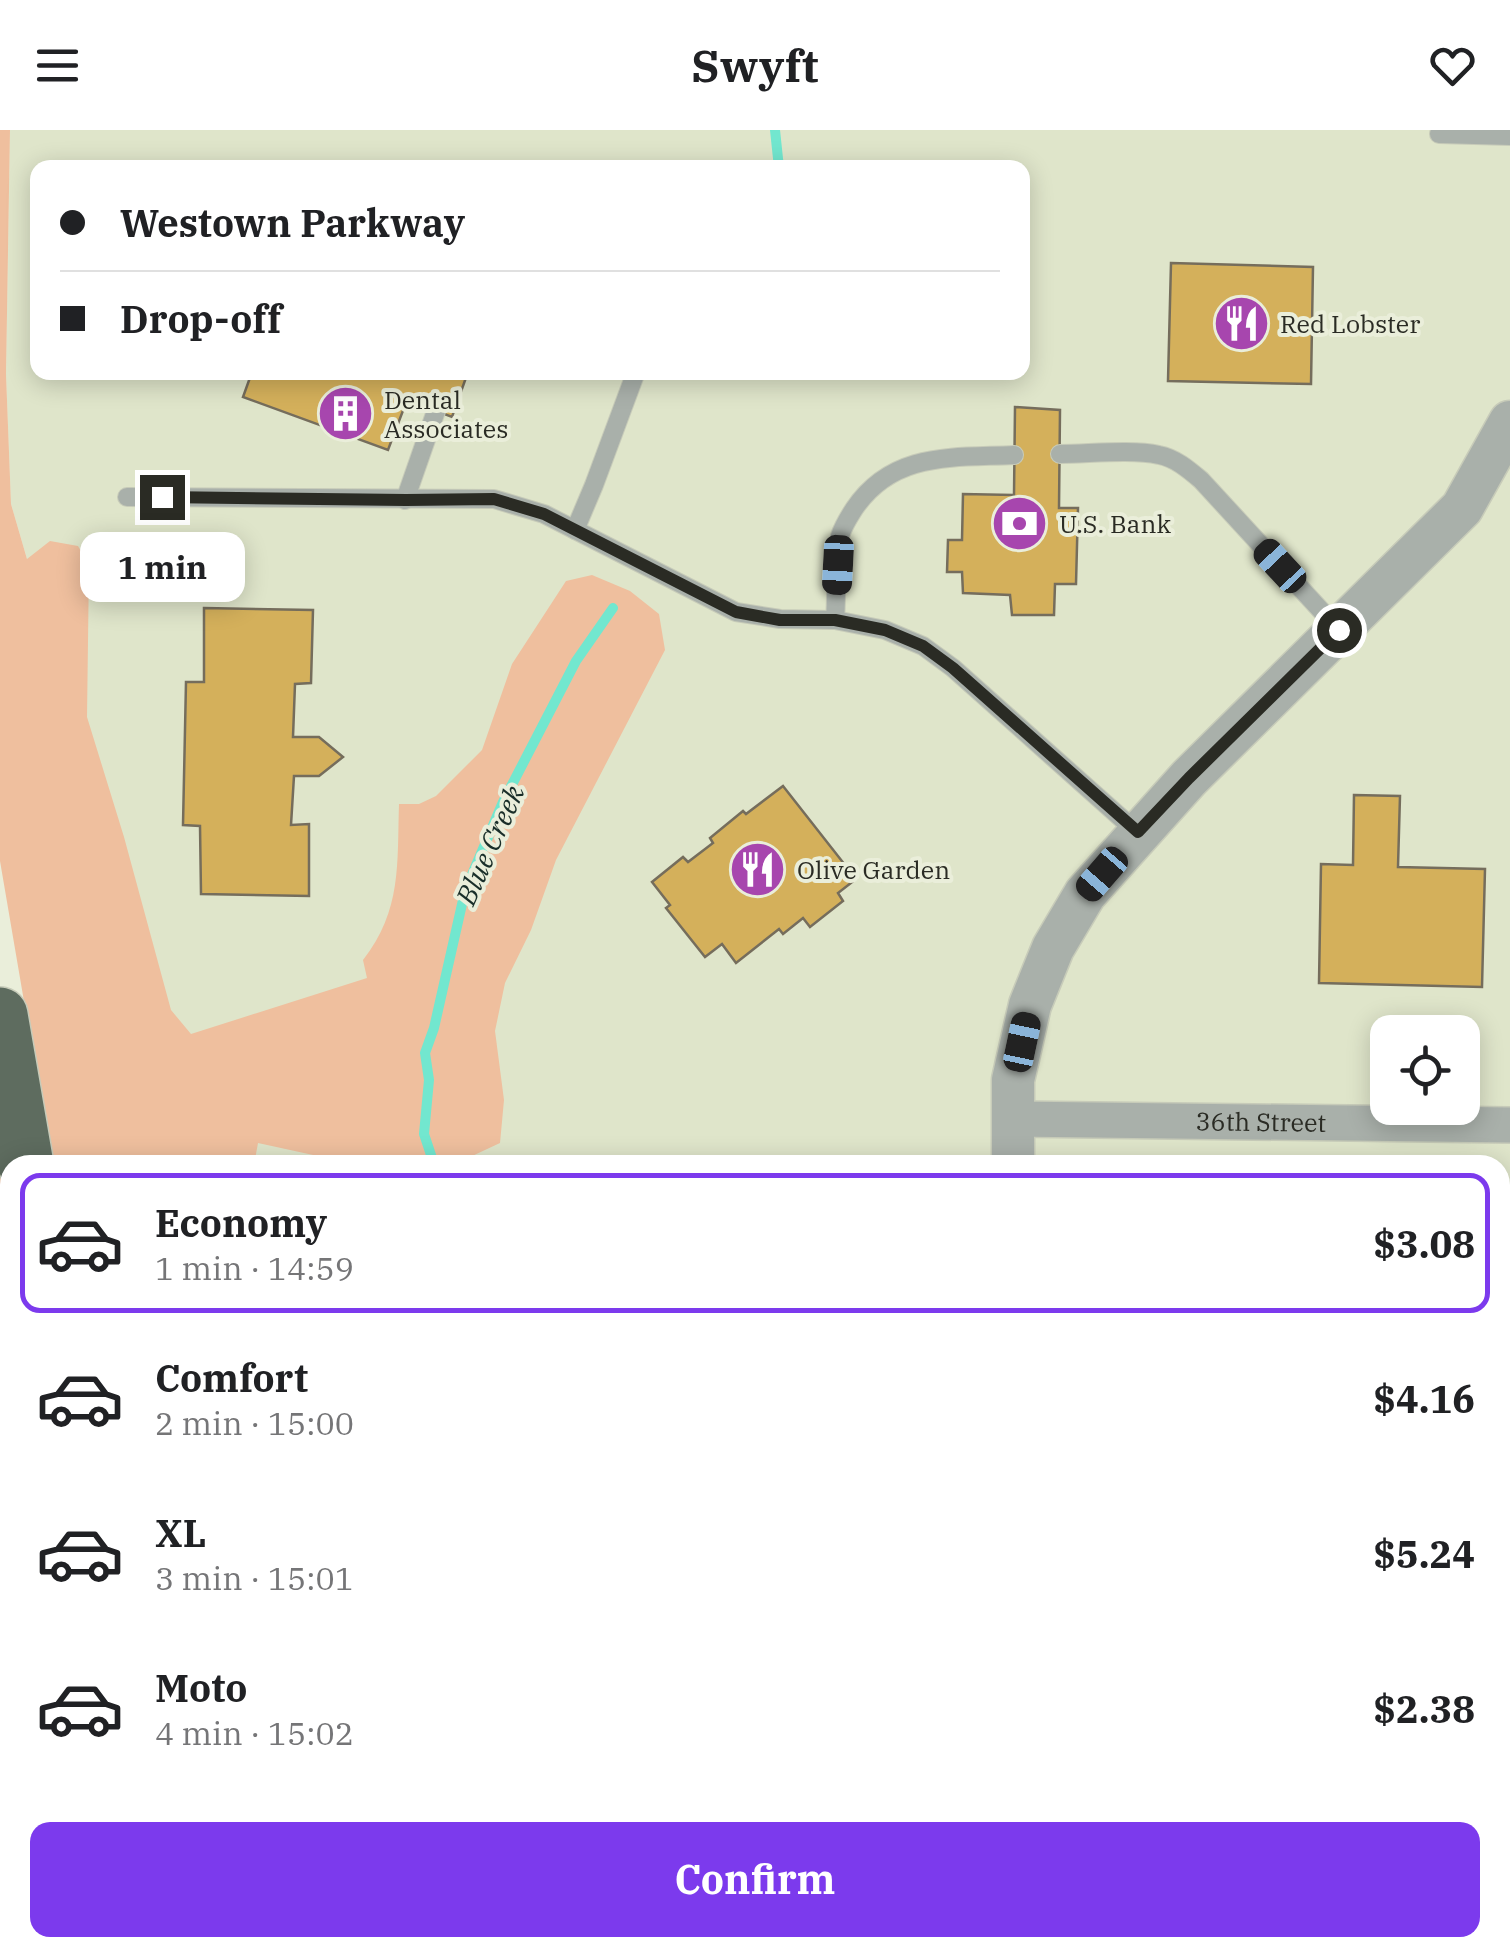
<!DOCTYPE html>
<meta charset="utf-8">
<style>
body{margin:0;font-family:"IBM Plex Serif",serif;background:#f6f6f6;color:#202124;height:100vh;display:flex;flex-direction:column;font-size:38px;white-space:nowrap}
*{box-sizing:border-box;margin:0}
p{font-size:32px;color:#757577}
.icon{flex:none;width:55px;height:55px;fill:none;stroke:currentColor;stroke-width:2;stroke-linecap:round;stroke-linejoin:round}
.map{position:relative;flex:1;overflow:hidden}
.drawer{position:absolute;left:0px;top:1025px;width:1510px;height:802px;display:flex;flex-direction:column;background:#fff;border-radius:30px 30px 0 0;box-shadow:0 5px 25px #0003}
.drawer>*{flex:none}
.guide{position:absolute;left:30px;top:30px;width:1000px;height:220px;border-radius:20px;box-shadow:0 5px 25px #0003;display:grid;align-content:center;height:220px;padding:0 30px;background:#fff}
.tools{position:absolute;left:1370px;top:885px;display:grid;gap:20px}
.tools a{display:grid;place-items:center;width:110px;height:110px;border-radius:20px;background:#fff;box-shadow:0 5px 25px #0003;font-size:50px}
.end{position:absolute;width:45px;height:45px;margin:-22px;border:12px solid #2a2b24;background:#fff;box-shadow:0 0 0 5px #fff}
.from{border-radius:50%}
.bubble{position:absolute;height:70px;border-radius:20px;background:#fff;box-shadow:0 5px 25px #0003;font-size:32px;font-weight:800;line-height:70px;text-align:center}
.car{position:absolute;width:30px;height:60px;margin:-30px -15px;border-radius:12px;box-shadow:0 0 8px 2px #0007;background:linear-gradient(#222 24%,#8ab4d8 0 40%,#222 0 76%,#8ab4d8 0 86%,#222 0)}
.guide b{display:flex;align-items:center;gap:35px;height:95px;font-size:38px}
.guide b+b{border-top:2px solid #e0e0e0}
.guide i{width:25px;height:25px;background:#202124}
ul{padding:18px 0 0;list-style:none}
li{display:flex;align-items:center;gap:30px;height:140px;margin:0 20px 15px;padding:0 10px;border:5px solid transparent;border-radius:20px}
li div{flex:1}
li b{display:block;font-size:38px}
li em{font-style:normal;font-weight:800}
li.on{border-color:#7c3aed}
li>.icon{width:90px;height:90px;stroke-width:1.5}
.primary-button{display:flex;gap:20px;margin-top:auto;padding:20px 30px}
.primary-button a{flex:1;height:115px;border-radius:20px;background:#7c3aed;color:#fff;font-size:40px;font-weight:800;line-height:115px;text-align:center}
header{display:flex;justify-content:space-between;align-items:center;height:130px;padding:0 30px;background:#fff;font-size:45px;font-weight:800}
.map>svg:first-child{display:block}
.built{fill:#dfe5ca;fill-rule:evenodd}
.green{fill:#efbf9e}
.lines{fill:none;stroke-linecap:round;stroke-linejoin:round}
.stream{stroke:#72e7cf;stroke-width:10}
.building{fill:#d4b05b;stroke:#756d5c;stroke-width:2.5}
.service-casing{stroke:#c7cbb9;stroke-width:20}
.minor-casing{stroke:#c7cbb9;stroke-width:38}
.tertiary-casing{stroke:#c7cbb9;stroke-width:45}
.motorway-casing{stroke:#c7cbb9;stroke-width:58}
.service{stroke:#a9b0aa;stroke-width:18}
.minor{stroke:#a9b0aa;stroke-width:35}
.tertiary{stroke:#a9b0aa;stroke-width:42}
.motorway{stroke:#5e6c5f;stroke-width:55}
.route{stroke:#2a2b24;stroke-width:12}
.labels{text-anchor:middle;stroke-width:8;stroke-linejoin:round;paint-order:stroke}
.poi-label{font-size:25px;fill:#2a2b24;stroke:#eaeeda;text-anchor:start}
.street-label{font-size:25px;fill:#2a2b24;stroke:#eaeeda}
.water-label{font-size:28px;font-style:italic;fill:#192e29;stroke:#eaeeda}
</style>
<header><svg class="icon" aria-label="menu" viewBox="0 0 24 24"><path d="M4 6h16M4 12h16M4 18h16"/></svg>Swyft<svg class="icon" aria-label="heart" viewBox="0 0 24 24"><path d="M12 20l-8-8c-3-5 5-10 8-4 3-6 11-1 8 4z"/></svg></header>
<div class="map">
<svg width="1510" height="1827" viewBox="0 0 1510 1827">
<rect width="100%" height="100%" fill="#eaeeda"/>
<path class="built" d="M10 0H1510V1827H453L449 1818H1500V1035H204L11 374 6 244ZM38 38H1022V242H38ZM1388 902H1462V978H1388Z"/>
<g class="green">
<path d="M0 0H10L6 244 11 374 27 429 50 411 78 416 89 435 87 587 124 707 171 880 191 904 367 848 363 830C402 780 397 734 399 674H419L436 666 482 620 512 534 566 451 592 445 630 461 659 484 665 520 556 730 531 800 505 853 495 901 504 970 500 1013 470 1027 469 1035H359L258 1013 254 1035H52L0 731Z"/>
<path d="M0 1023 10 1084V1818H120L121 1827H0Z"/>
<path d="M182 1818H455L458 1827H184Z"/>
</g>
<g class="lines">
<g class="stream">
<path d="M775 0 779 38"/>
<path d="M433 1031 424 1004 429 950 425 923 434 898 465 761 503 672 576 531 613 478"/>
<path d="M464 1818 467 1826"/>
</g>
</g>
<g class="building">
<path d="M1171 133 1313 137 1311 254 1168 251Z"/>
<path d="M252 242H468L452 287 407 270 388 320 243 267Z"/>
<path d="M1015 277 1060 280 1059 378H1078L1076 454H1055L1054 485H1012L1010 465 963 463 962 442H947L948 410H962L963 364 1014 365Z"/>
<path d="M204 478 313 480 311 553 295 554 293 607H319L343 627 319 646H294L291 695 309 694V766L201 764 200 696 183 695 186 552H204Z"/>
<path d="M783 656 856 749 838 763 843 771 810 797 803 788 783 804 779 799 736 833 722 814 705 827 666 778 670 775 652 752 683 727 688 732 713 713 710 708 743 681 746 684Z"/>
<path d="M1354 665 1400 666 1398 737 1485 739 1482 857 1319 853 1321 734 1353 735Z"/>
<rect x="1500" y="1191" width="10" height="82"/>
<rect x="1500" y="1539" width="10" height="31"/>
<rect x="720" y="1818" width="73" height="9"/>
<path d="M842 1818H876L875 1827H842Z"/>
</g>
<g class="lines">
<defs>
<g id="service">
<path d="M1439 4 1510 6"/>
<path d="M1060 324C1089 324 1131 319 1159 325 1175 328 1188 339 1201 350L1339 500"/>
<path d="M127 367 494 369 544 384 736 482 780 489 835 490 885 500 923 516 953 538 1138 703"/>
<path d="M405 370 436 281"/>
<path d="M575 400 594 355 636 242"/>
<path d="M835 490C837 466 835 429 840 406 843 396 849 387 854 379 893 321 953 328 1014 325"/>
</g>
<g id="minor">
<path id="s1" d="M1013 989 1510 995"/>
</g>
<g id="tertiary">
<path d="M1013 1035V950L1030 875 1053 818 1085 764 1189 648 1462 378 1510 292"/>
<path d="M999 1827V1818"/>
</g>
<g id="motorway">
<path d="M0 885 26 1035"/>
<path d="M155 1818 157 1827"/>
</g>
</defs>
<use href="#service" class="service-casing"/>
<use href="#minor" class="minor-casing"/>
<use href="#tertiary" class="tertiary-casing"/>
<use href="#motorway" class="motorway-casing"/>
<use href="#service" class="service"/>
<use href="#minor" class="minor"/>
<use href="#tertiary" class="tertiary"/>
<use href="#motorway" class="motorway"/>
</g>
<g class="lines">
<path class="route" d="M162 367 406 370 494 369 544 384 736 482 780 490H835L885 500 923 516 953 538 1138 702 1189 648 1339 500"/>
</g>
<defs>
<symbol id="restaurant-disc" viewBox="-11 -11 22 22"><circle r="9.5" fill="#a746ae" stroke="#eaeeda"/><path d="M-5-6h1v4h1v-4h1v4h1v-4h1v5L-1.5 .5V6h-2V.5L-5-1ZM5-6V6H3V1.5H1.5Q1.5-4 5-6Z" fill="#fff"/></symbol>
<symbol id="building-disc" viewBox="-11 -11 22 22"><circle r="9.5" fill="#a746ae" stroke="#eaeeda"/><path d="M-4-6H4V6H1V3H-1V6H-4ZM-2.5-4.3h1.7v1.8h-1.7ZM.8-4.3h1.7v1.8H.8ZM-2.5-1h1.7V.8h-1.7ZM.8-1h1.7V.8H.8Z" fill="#fff"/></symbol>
<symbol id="bank-disc" viewBox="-11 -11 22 22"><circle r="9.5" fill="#a746ae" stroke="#eaeeda"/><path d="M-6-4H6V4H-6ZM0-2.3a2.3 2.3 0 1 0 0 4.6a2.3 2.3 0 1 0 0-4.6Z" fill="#fff"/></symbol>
</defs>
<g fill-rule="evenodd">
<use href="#restaurant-disc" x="1210" y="162" width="63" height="63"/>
<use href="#building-disc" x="314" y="252" width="63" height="63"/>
<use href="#bank-disc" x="988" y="362" width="63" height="63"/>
<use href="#restaurant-disc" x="726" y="708" width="63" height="63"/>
</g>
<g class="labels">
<g class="poi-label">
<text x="1280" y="203">Red Lobster</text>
<text x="384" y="279">Dental<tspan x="384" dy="29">Associates</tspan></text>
<text x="1059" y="403">U.S. Bank</text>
<text x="797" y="749">Olive Garden</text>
</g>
<g class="street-label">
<text dy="9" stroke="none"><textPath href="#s1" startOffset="248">36th Street</textPath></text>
</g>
<g class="water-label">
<text transform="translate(490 715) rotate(-66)" y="10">Blue Creek</text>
</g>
</g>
</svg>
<div class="tools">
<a><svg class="icon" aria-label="locate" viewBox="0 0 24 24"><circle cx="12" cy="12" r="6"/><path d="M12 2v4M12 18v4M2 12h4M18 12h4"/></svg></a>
</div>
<i class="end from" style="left:1339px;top:500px"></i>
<i class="end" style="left:162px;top:367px"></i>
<div class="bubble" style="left:80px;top:402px;width:165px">1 min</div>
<i class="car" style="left:838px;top:435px;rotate:183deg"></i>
<i class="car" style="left:1280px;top:436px;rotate:317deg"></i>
<i class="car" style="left:1102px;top:744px;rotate:221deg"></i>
<i class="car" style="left:1022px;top:912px;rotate:12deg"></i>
<div class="guide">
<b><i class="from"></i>Westown Parkway</b>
<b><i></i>Drop-off</b>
</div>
<section class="drawer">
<ul>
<li class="on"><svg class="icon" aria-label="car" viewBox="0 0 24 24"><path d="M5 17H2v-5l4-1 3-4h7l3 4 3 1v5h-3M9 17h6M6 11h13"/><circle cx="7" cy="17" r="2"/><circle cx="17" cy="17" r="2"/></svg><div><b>Economy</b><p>1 min · 14:59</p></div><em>$3.08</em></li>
<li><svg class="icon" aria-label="car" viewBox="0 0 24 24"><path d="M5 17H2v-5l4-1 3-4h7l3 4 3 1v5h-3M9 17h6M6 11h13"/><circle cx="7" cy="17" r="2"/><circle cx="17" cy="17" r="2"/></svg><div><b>Comfort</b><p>2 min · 15:00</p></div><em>$4.16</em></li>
<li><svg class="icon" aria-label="car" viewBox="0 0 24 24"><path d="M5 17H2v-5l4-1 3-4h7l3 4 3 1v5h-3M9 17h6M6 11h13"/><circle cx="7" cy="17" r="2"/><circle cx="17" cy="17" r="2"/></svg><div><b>XL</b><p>3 min · 15:01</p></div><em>$5.24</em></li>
<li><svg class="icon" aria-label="car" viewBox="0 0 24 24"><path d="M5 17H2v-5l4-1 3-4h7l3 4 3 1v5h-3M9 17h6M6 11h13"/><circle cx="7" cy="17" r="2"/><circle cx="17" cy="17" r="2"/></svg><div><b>Moto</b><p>4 min · 15:02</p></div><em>$2.38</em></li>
</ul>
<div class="primary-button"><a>Confirm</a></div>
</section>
</div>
